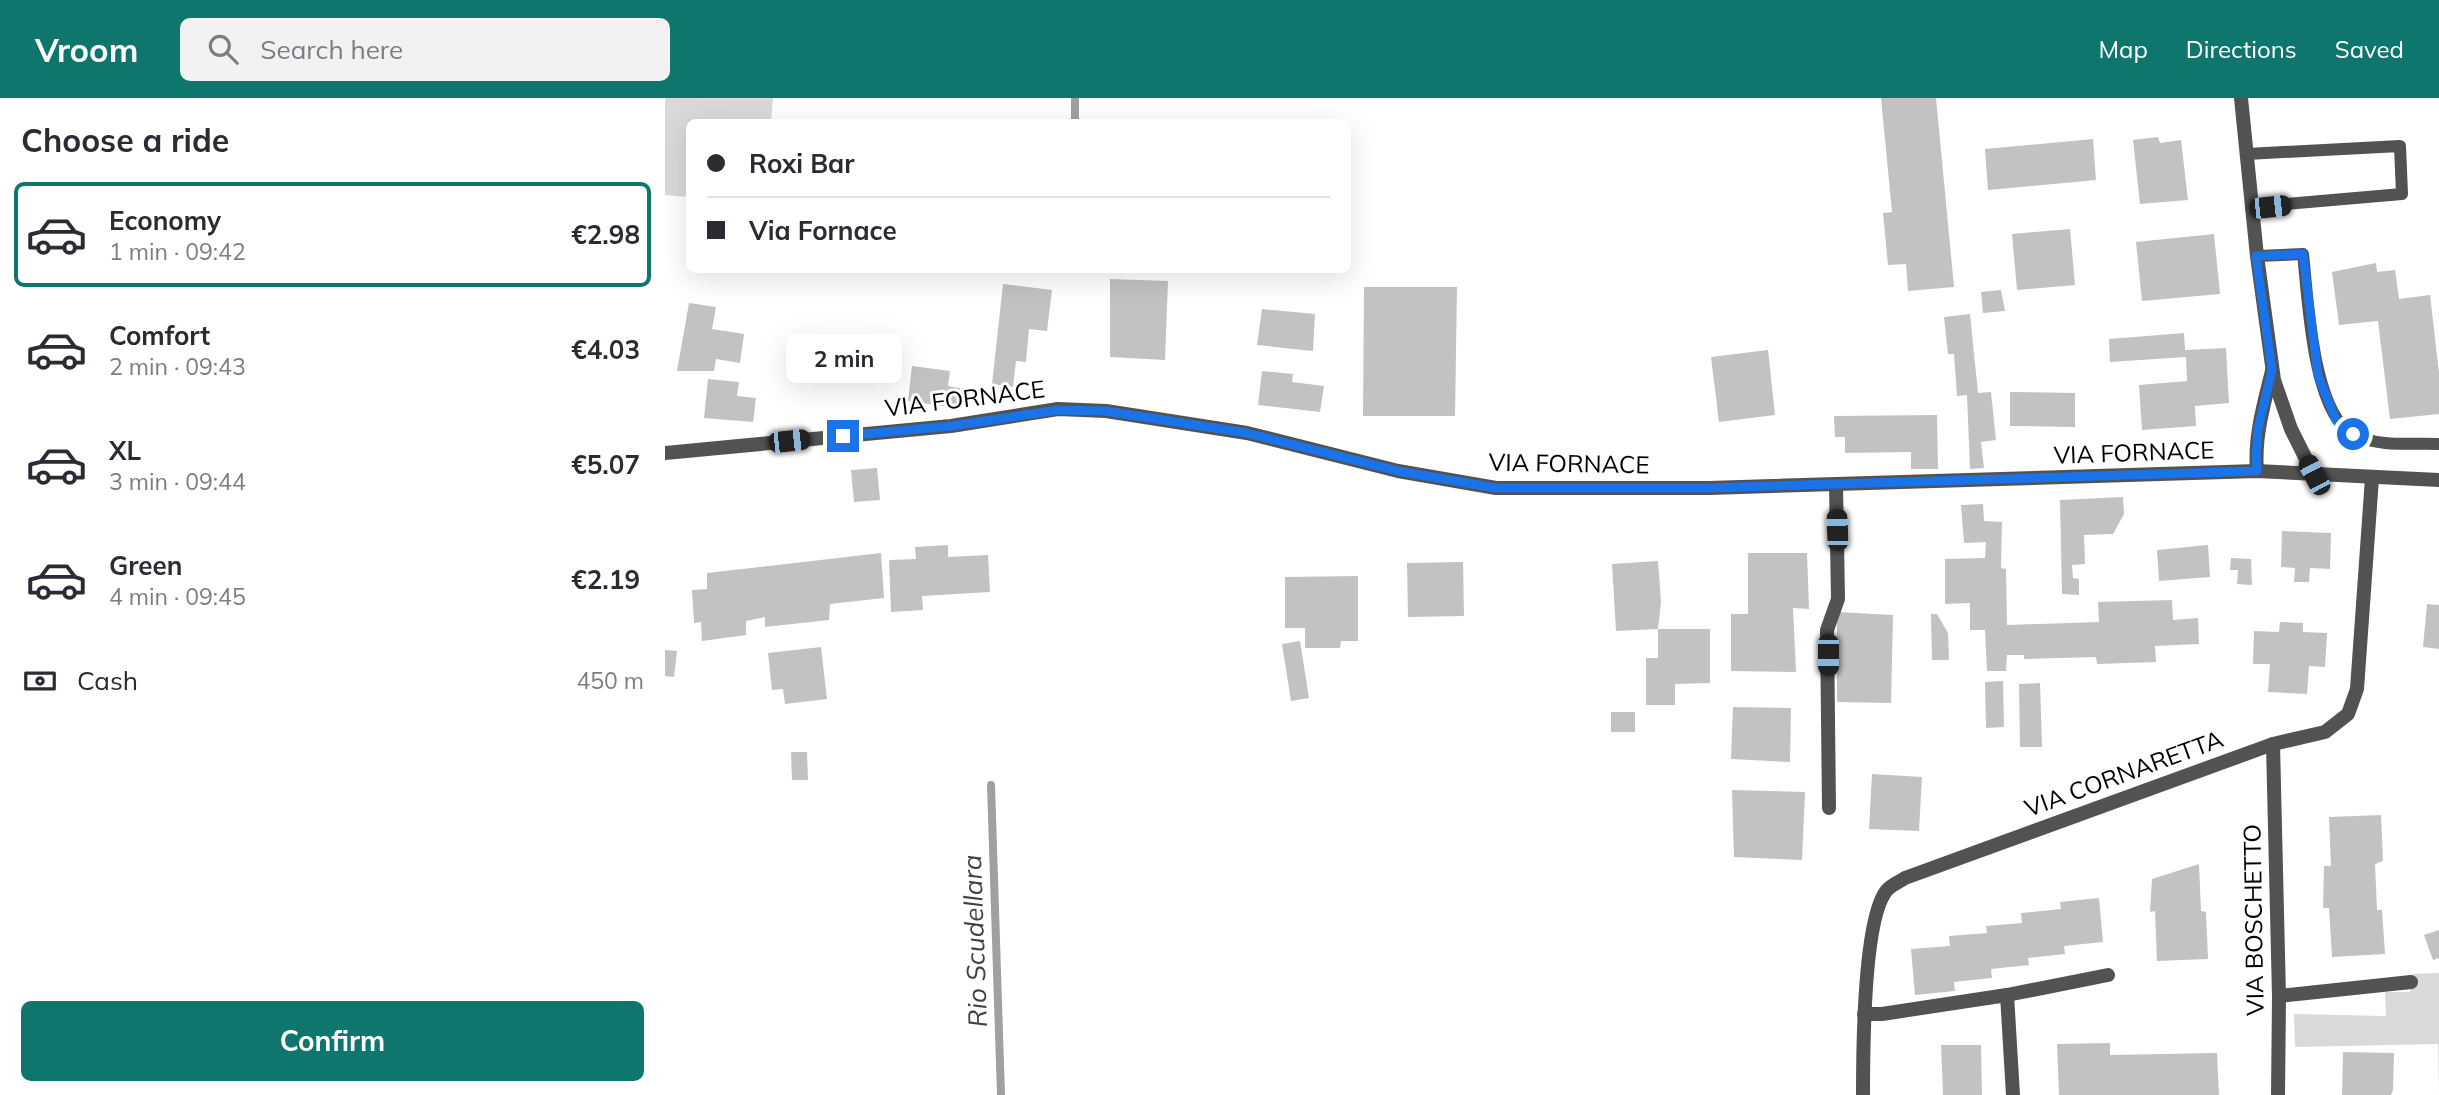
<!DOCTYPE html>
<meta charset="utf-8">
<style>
body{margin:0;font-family:Mulish,sans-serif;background:#f2f2f3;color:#2b2b33;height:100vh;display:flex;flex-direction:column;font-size:26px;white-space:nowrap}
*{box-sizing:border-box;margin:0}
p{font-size:23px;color:#7c7c81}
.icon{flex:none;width:38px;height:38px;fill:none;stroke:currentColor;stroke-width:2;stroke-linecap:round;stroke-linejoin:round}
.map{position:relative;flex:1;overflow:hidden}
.panel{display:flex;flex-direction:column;background:#fff;width:665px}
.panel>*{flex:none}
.hud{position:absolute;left:21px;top:21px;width:665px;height:154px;border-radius:10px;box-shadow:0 7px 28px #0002;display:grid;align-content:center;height:154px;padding:0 21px;background:#fff}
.end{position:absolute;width:32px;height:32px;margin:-16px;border:9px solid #1a73e8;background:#fff;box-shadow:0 0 0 4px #fff}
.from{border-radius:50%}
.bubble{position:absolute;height:49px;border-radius:10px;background:#fff;box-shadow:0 7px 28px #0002;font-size:23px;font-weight:700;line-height:49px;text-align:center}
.car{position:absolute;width:21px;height:42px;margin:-21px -10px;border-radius:9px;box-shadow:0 0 5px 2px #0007;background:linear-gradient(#222 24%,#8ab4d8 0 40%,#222 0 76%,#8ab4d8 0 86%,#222 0)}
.hud b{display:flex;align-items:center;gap:24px;height:66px;font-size:26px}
.hud b+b{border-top:2px solid #e1e1e2}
.hud i{width:18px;height:18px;background:#2b2b33}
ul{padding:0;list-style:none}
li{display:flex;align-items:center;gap:21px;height:105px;margin:0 14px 10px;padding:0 7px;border:4px solid transparent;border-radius:10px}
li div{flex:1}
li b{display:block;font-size:26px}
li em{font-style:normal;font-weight:700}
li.active{border-color:#0f766e}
li>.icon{width:63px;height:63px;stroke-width:1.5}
h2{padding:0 21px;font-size:32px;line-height:84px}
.pay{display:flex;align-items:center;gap:18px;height:77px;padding:0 21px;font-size:26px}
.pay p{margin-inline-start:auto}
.button{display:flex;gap:14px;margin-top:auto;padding:14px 21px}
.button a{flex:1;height:80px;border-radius:10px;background:#0f766e;color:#fff;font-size:28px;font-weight:700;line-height:80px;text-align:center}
header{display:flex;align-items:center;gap:42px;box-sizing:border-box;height:98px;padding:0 35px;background:#0f766e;color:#fff}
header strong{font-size:33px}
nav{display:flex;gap:38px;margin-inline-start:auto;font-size:24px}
.search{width:490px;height:63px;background:#f2f2f3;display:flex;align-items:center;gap:18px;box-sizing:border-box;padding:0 24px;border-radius:10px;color:#7c7c81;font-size:26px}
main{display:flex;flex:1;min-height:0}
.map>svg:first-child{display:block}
.green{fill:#d9d9d9}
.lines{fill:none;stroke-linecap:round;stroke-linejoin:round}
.stream{stroke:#a0a0a0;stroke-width:8}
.building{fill:#c2c2c2}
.service{stroke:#525252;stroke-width:12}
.minor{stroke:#525252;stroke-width:14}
.route{stroke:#1a73e8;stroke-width:9}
.labels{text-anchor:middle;stroke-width:6;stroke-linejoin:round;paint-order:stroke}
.street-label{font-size:24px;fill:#000;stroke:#fff}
.water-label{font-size:26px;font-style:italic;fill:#414141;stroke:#fff}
</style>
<header>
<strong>Vroom</strong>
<div class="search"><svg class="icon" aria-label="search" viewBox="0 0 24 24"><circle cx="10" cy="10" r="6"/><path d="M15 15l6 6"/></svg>Search here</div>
<nav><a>Map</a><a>Directions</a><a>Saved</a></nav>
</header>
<main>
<section class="panel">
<h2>Choose a ride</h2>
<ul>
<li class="active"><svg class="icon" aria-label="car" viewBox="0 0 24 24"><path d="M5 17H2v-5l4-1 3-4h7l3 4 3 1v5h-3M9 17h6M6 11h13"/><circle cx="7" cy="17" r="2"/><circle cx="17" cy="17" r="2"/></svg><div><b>Economy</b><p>1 min · 09:42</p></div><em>€2.98</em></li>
<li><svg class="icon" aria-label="car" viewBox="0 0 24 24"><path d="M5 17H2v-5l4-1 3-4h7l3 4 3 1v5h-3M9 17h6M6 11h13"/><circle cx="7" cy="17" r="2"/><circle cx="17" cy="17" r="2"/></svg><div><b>Comfort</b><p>2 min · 09:43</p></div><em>€4.03</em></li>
<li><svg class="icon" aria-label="car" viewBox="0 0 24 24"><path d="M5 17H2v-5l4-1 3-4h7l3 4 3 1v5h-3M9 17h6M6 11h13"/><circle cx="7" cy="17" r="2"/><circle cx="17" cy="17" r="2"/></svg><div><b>XL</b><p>3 min · 09:44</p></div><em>€5.07</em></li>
<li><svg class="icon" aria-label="car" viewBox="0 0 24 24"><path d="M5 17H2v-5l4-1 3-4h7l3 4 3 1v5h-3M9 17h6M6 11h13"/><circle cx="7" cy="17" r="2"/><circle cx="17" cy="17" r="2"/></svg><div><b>Green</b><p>4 min · 09:45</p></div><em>€2.19</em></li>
</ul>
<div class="pay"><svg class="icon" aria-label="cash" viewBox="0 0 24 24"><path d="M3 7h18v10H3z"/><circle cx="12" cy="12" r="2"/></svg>Cash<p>450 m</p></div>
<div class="button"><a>Confirm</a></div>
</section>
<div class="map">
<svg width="1774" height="997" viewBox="0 0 1774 997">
<rect width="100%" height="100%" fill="#fff"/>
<g class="green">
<path d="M0 0H108L106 24H24V99L0 97Z"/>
<path d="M1774 875V997L1773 946 1630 949 1629 916 1721 918 1720 894H1745L1747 876Z"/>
</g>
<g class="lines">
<g class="stream">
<path d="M410 24V0"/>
<path d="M326 687 336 997"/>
</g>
</g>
<g class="building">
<path d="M1216 0H1271L1289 189 1243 193 1241 166 1223 167 1218 115 1227 114Z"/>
<path d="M1493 39 1495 45 1516 42 1523 102 1475 106 1468 42Z"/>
<path d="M1428 41 1431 82 1323 92 1320 51Z"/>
<path d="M1405 131 1410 187 1352 192 1347 136Z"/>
<path d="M1549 136 1555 196 1477 203 1471 144Z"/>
<path d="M1711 165 1712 174 1730 172 1734 201 1765 197 1774 275V316L1725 321 1713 223 1674 227 1667 174Z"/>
<path d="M445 181 503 183 500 262 445 259Z"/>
<path d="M338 186 387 192 382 233 364 231 361 264 351 263 348 289 327 286Z"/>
<path d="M699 189H792L790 318H698Z"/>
<path d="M1336 192 1340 213 1318 215 1316 194Z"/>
<path d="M24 205 51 209 47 231 79 236 75 265 51 261 49 273H12Z"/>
<path d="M597 211 650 216 648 253 592 247Z"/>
<path d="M1305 216 1313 295 1326 294 1331 342 1316 344 1319 370 1305 371 1302 297 1292 298 1289 256H1283L1279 219Z"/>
<path d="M1519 235 1520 252 1561 250 1564 305 1530 308 1531 328 1477 332 1474 287 1522 283 1521 259 1445 264 1444 241Z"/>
<path d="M1103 252 1110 317 1054 324 1046 259Z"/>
<path d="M247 268 285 273 283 288 295 290 293 310 243 303Z"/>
<path d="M597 273 628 276 627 284 659 288 655 314 593 307Z"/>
<path d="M43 281 74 284 72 298 91 300 88 324 39 320Z"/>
<path d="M1345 294 1410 295V329L1345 328Z"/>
<path d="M1272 317 1273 371H1246V354L1180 355V339H1170L1169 318Z"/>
<path d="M212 370 215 402 189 404 186 372Z"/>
<path d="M1458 399 1459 416 1448 436 1419 437 1420 466 1407 467 1408 480 1414 481V497L1397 496 1395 402Z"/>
<path d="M1318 406 1319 423 1337 424 1336 470 1341 471 1342 527 1434 524 1433 504 1507 502 1508 522 1533 520 1534 546 1490 548 1491 564 1432 566 1431 559 1359 561V557H1342L1341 573H1322L1320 532H1305V505L1280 506V461L1320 460 1321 444 1299 445 1296 407Z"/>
<path d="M1617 433 1666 435 1665 471 1645 470 1644 484H1629L1630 470 1616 469Z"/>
<path d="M283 447V459L323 457 325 494 257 498 258 512 226 514 224 462 251 461 250 449Z"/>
<path d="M1543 447 1545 479 1494 483 1492 452Z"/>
<path d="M216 455 219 500 165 506 164 522 100 529V519L81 523V537L37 543 36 524 29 525 27 492 42 491V475Z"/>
<path d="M1083 455H1142L1144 511 1128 510 1131 574 1066 573V516H1083Z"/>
<path d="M1566 460 1586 461 1587 487 1572 486 1573 472H1565Z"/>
<path d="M993 463 996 504 993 531 951 533 947 466Z"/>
<path d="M798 464 799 518 743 519 742 465Z"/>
<path d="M693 478V543H676L675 550H640V530H620V479Z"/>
<path d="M1762 506 1774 507V551L1758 549Z"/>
<path d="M1172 514 1228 517 1226 605 1172 604Z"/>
<path d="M1266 516H1272L1283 535 1284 562H1267Z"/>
<path d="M1615 524 1638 525V534L1662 535 1660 569 1644 568 1642 596 1603 594 1605 566H1588L1589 533 1614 534Z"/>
<path d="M993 531H1045V585L1010 586V607H981V560H993Z"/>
<path d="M635 543 644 600 626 603 617 546Z"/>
<path d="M156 549 162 601 120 606 118 591 107 592 103 555Z"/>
<path d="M0 552 12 553 9 579 0 578Z"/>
<path d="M1338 583 1339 629 1321 630 1320 584Z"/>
<path d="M1375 585 1377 649H1355L1354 586Z"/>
<path d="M1068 609 1126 610 1125 664 1066 661Z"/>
<rect x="946" y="614" width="24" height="20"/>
<path d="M126 654H142L143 682H127Z"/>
<path d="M1207 676 1257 679 1254 733 1204 731Z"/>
<path d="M1067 692 1140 694 1137 762 1069 759Z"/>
<path d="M1716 717 1718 763 1710 766 1712 812H1717L1720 856 1667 859 1664 810H1658L1659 768H1666L1664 719Z"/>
<path d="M1534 766 1536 813 1541 814 1543 861 1492 863 1490 813 1485 814 1487 781Z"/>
<path d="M1434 800 1438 844 1399 848 1400 856 1363 860 1364 867 1326 871 1327 880 1289 884 1290 893 1250 897 1246 851 1285 848 1284 838 1322 835 1321 828 1357 825 1356 815 1396 811 1395 804Z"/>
<path d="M1774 832V860L1768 862 1759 837Z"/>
<path d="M1445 945V957L1552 955 1554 997H1394L1392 946Z"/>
<path d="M1276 947H1316L1317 997H1278Z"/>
<path d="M1678 954 1729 955 1728 992 1726 997H1677Z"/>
</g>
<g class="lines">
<g class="service">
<path d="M1582 56 1735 48 1737 96 1586 109"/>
<path d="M1592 158 1638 156C1643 199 1647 316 1689 337 1714 349 1747 345 1774 346"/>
</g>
<g class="minor">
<path d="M1576 0 1592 158 1609 282 1626 331 1649 377"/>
<path d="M0 355 286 328 393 311 441 313 582 335 733 373 831 390H1044L1592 373 1774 382"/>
<path d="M1592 373C1589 339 1599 306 1607 273"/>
<path d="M1608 646 1614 898 1613 997"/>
<path d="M1164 710 1162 532 1173 501 1171 386"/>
<path d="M1342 897 1348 997"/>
<path d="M1614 898 1746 884"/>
<path d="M1199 916H1217L1342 897 1443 877"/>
<path d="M1198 997C1198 957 1198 820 1222 792 1226 787 1234 784 1240 780L1608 646 1660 634 1683 616 1692 591 1707 380"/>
</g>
</g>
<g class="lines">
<path class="route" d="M178 338 286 328 393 312 440 313 582 335 733 373 831 390H1044L1592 373 1591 357 1593 331 1607 272 1591 158 1638 156 1653 278 1671 322 1688 336"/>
</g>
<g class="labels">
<g class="street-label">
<text transform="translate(300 301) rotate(-7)" y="8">VIA FORNACE</text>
<text transform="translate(1469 355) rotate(-2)" y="8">VIA FORNACE</text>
<text transform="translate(904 366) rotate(1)" y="8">VIA FORNACE</text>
<text transform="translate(1459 676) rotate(-20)" y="8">VIA CORNARETTA</text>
<text transform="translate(1589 822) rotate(-91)" y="8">VIA BOSCHETTO</text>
</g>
<g class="water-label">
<text transform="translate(310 843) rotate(-92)" y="9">Rio Scudellara</text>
</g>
</g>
</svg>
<i class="end from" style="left:1688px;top:336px"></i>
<i class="end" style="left:178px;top:338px"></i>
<div class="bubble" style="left:121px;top:236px;width:116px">2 min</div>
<i class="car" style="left:1605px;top:109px;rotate:84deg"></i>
<i class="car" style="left:124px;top:343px;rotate:84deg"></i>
<i class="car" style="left:1649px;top:377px;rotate:332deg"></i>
<i class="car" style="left:1172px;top:432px;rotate:358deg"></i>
<i class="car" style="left:1163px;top:557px;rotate:180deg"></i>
<div class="hud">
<b><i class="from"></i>Roxi Bar</b>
<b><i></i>Via Fornace</b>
</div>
</div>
</main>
